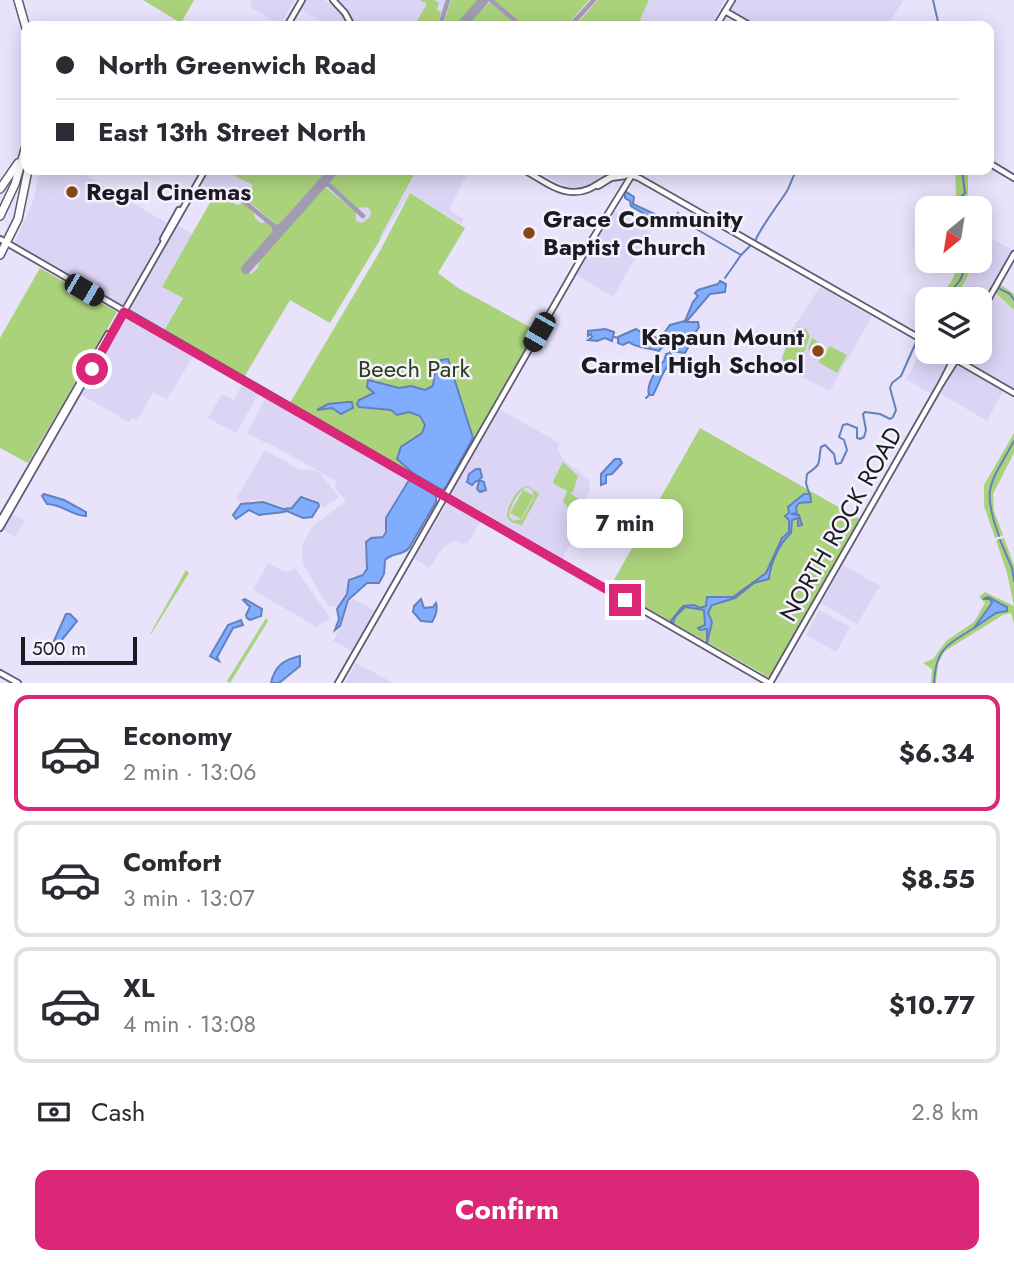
<!DOCTYPE html>
<meta charset="utf-8">
<style>
body{margin:0;font-family:Jost,sans-serif;background:#f7f7f7;color:#2b2b33;height:100vh;display:flex;flex-direction:column;font-size:26px;white-space:nowrap}
*{box-sizing:border-box;margin:0}
p{font-size:23px;color:#7c7c81}
.icon{flex:none;width:38px;height:38px;fill:none;stroke:currentColor;stroke-width:2;stroke-linecap:round;stroke-linejoin:round}
.map{position:relative;height:683px;overflow:hidden}
.panel{display:flex;flex-direction:column;background:#fff;flex:1}
.panel>*{flex:none}
.hud{position:absolute;left:21px;top:21px;width:973px;height:154px;border-radius:14px;box-shadow:0 4px 18px #0003;display:grid;align-content:center;height:154px;padding:0 35px;background:#fff}
.needle{width:46px;rotate:210deg}
.buttons{position:absolute;left:915px;top:196px;display:grid;gap:14px}
.buttons a{display:grid;place-items:center;width:77px;height:77px;border-radius:14px;background:#fff;box-shadow:0 4px 18px #0003;font-size:35px}
.scale{position:absolute;left:21px;bottom:18px;width:116px;box-sizing:border-box;padding-left:7px;border:4px solid #1c1a23;border-top:0;font-size:19px;line-height:24px;white-space:nowrap;color:#1c1a23;-webkit-text-stroke:5px #f4f2fc;paint-order:stroke}
.end{position:absolute;width:32px;height:32px;margin:-16px;border:9px solid #db2777;background:#fff;box-shadow:0 0 0 4px #fff}
.from{border-radius:50%}
.bubble{position:absolute;height:49px;border-radius:14px;background:#fff;box-shadow:0 4px 18px #0003;font-size:23px;font-weight:700;line-height:49px;text-align:center}
.car{position:absolute;width:21px;height:42px;margin:-21px -10px;border-radius:9px;box-shadow:0 0 5px 2px #0007;background:linear-gradient(#222 24%,#8ab4d8 0 40%,#222 0 76%,#8ab4d8 0 86%,#222 0)}
.hud b{display:flex;align-items:center;gap:24px;height:66px;font-size:26px}
.hud b+b{border-top:2px solid #e1e1e2}
.hud i{width:18px;height:18px;background:#2b2b33}
ul{padding:12px 0 0;list-style:none}
li{display:flex;align-items:center;gap:21px;height:116px;margin:0 14px 10px;padding:0 21px;border:4px solid #e1e1e2;border-radius:14px}
li div{flex:1}
li b{display:block;font-size:26px}
li em{font-style:normal;font-weight:700}
li.on{border-color:#db2777}
li>.icon{width:63px;height:63px;stroke-width:1.5}
.pay{display:flex;align-items:center;gap:18px;height:77px;padding:0 35px;font-size:26px}
.pay p{margin-inline-start:auto}
.primary-button{display:flex;gap:14px;margin-top:auto;padding:14px 35px}
.primary-button a{flex:1;height:80px;border-radius:14px;background:#db2777;color:#fff;font-size:28px;font-weight:700;line-height:80px;text-align:center}
.map>svg:first-child{display:block}
.built{fill:#dbd4f4}
.green{fill:#aad27b;fill-rule:evenodd}
.water{fill:#81adff;stroke:#6381bd;stroke-width:2}
.lines{fill:none;stroke-linecap:round;stroke-linejoin:round}
.stream{stroke:#6381bd;stroke-width:2}
.taxiway{stroke:#a19cb0;stroke-width:4.5}
.runway{stroke:#a19cb0;stroke-width:10}
.tertiary-casing{stroke:#5f5a6f;stroke-width:8}
.secondary-casing{stroke:#5f5a6f;stroke-width:8}
.motorway-casing{stroke:#5f5a6f;stroke-width:10}
.tertiary{stroke:#fff;stroke-width:4.5}
.secondary{stroke:#fff;stroke-width:4.5}
.motorway{stroke:#fff;stroke-width:7}
.route{stroke:#db2777;stroke-width:9}
.poi-dot{fill:#894616;stroke:#f4f2fc;stroke-width:2.5}
.labels{text-anchor:middle;stroke-width:5;stroke-linejoin:round;paint-order:stroke}
.poi-label{font-size:24px;font-weight:bold;fill:#1c1a23;stroke:#f4f2fc;text-anchor:start}
.park-label{font-size:24px;fill:#2c3d17;stroke:#f4f2fc}
.street-label{font-size:24px;fill:#1c1a23;stroke:#f4f2fc}
</style>
<div class="map">
<svg width="1014" height="683" viewBox="0 0 1014 683">
<rect width="100%" height="100%" fill="#e8e2fb"/>
<g class="built">
<path d="M252 0H295L280 25 249 6Z"/>
<path d="M306 0H324L335 7 337 4 329 0H725L710 26H325V24L301 9Z"/>
<path d="M735 0H904L886 26H755L728 11Z"/>
<path d="M39 170H77L170 225 122 308 17 247 15 242 34 199Z"/>
<path d="M209 170H469L449 210 464 219 461 224 410 193 357 276 330 323 290 300 244 377 128 311 177 224 192 234 163 287 238 205 201 183Z"/>
<path d="M536 170H628L602 176 582 190 574 191Z"/>
<path d="M612 210 650 232 613 297 575 274Z"/>
<path d="M980 237 987 241 992 239 1013 250 980 307V299H950L957 294 969 277 974 265 970 261H980Z"/>
<path d="M820 287 872 316 830 391 779 365 791 331Z"/>
<path d="M995 292 1014 310V390L960 357 963 352H980V320Z"/>
<path d="M126 317 194 355 167 399 153 393 137 420 132 418 129 422 80 394 122 318Z"/>
<path d="M921 342 927 346 928 352H937L949 362 931 394 906 379 914 366Z"/>
<path d="M956 365 1003 391 987 421 941 394Z"/>
<path d="M243 383 259 393 236 433 208 418 222 394 234 400Z"/>
<path d="M266 398 408 478 387 515 384 534 378 538H368L365 541 364 546 367 563 366 571 360 576H352L349 579 345 595 338 606 329 607 315 585 303 563 302 548 306 537 314 525 346 501 335 488 336 481 267 442 266 443 247 433Z"/>
<path d="M498 408 559 443 558 451 563 459 589 480 590 490 585 498 591 503 590 513 564 554V562L450 496V493Z"/>
<path d="M265 450 300 470H313L320 473 339 497 323 507 318 502 302 495 293 506 287 508 261 500H253L246 504 236 499Z"/>
<path d="M449 501 482 519 468 543 461 544 455 541 444 546 429 568 414 558Z"/>
<path d="M11 514 25 521 15 537 2 529Z"/>
<path d="M268 563 285 572 296 569 330 618 317 627 253 590Z"/>
<path d="M843 565 880 586 857 624 821 603Z"/>
<path d="M352 598 375 611 352 651 333 641 341 626 343 612Z"/>
<path d="M819 610 850 627 836 652 806 635Z"/>
<path d="M356 663 393 683H345Z"/>
</g>
<g class="green">
<path d="M143 0H194L181 23Z"/>
<path d="M420 0H434L439 3 437 10 441 12 438 26H414L427 4Z"/>
<path d="M451 0H480L457 26H443Z"/>
<path d="M494 0H589L566 26H523Z"/>
<path d="M598 0H649L640 19 646 26H575Z"/>
<path d="M490 2 491 3 518 26H466Z"/>
<path d="M223 170H328L278 226 246 199 253 185Z"/>
<path d="M338 170 416 171 380 237 381 238 330 323 290 300 244 377 164 331 183 298 162 287 216 192 237 205 245 203 254 212 255 218 261 223 266 222 272 227 273 233 243 267 251 274 258 268 260 258 325 187 356 212V221L362 223 370 217 371 211 367 207 358 208 330 183 331 178Z"/>
<path d="M955 170H968V193L965 208H951L956 194Z"/>
<path d="M410 193 465 228 438 273 458 288 539 332 444 496 288 406 380 251Z"/>
<path d="M953 261H970L974 265C962 285 961 299 935 299 946 288 960 278 953 261Z"/>
<path d="M40 268 117 312 28 463 0 448V338Z"/>
<path d="M1000 284 1014 294V310L995 292Z"/>
<path d="M799 327 806 329 810 336 797 371 785 365 782 358 792 332Z"/>
<path d="M812 338 823 346 816 360 808 349Z"/>
<path d="M830 346 847 355 837 373 818 362Z"/>
<path d="M700 428 863 521 770 678 610 587Z"/>
<path d="M1014 433V453L993 494 994 511 1003 535 995 538 984 506V485Z"/>
<path d="M563 462 578 476 573 492 570 493 579 499 574 508 571 510 563 502 567 491 554 484 553 481Z"/>
<path d="M528 486 539 494 522 525 511 522 507 517C507 506 517 487 528 486ZM528 487 533 491 534 498 522 519 514 521 509 517C509 507 518 490 528 487Z"/>
<path d="M523 490 534 496 521 519 510 513Z"/>
<path d="M1004 538 1014 565V624L1011 613 1003 615 945 651 938 663 936 683H931L932 669 923 663 933 659 946 641 974 622 985 603 979 597 985 592 1014 606 1007 573 996 540Z"/>
<path d="M186 570 189 573 151 634H150Z"/>
<path d="M266 618 268 621 230 683 227 681Z"/>
</g>
<g class="water">
<path d="M625 191 634 197 633 204 665 219 669 215 675 217 678 213 680 218 667 223 656 216 653 219 631 206 630 201 625 198Z"/>
<path d="M720 281 726 284 725 292 710 294 686 322H698L699 327 688 343 689 346 685 353 671 351 682 342 681 338H670L659 351C649 347 637 349 629 342L623 345 618 343V337L636 329 647 336H654L661 344V337L670 325 685 321 693 302 698 296 695 293 698 290 718 284Z"/>
<path d="M605 329 614 332 612 341 605 338 597 341 588 340 592 337 591 334 588 336V331Z"/>
<path d="M670 353 674 359C663 368 660 382 653 395H649C646 385 655 374 658 366L664 361 666 354Z"/>
<path d="M448 359 473 438 446 487 442 490 413 473 397 459 401 447 422 433 425 425 420 416 409 412 397 415 391 410 359 407 357 404 359 400 374 393 367 387 368 380 399 388 411 386 425 390 433 386 435 371 441 360Z"/>
<path d="M348 402H352L353 408 341 414 332 408 317 410 328 404Z"/>
<path d="M615 459H620L622 463 612 474 606 475V483L601 485V474Z"/>
<path d="M476 469H480L482 477 479 480 484 482 486 490 480 492 477 489 479 481H476L472 485 467 482 469 474Z"/>
<path d="M409 480 436 495V502L409 548C402 556 393 552 385 560L384 574 379 583H367L348 600 340 626 335 630 339 619 337 609 347 594 349 580 363 575 367 569 366 542 371 538 383 537 386 532V518Z"/>
<path d="M44 494 64 500 86 512V516C72 516 62 504 47 504L42 496Z"/>
<path d="M804 494H810L811 502 799 503 796 507 797 513 791 514 799 515 802 525 798 526V518L792 520 791 533C779 544 770 564 769 579L754 583 735 598 712 605 708 613 712 622 707 643V629L700 630 698 628 705 625 704 610 685 607 675 617 673 624 670 622 683 606 694 605 700 608 706 606 707 597H733L766 573 782 538 789 532V520L785 516 789 513 788 507Z"/>
<path d="M301 497 318 503 319 506 312 517 303 518 287 511C277 514 269 513 259 515L249 510 236 519 233 515 241 504 263 502 283 509 292 508Z"/>
<path d="M988 597 1007 607V611L996 613 974 628 992 603 990 599H983Z"/>
<path d="M245 599 262 609 261 616 250 620 247 618 246 615 250 607 243 600Z"/>
<path d="M421 599 424 608 433 607 436 603C438 609 435 617 432 622L421 621 413 612 414 606Z"/>
<path d="M66 614H70L77 621 56 647 53 643Z"/>
<path d="M241 620 243 625 233 628 217 657 219 661 210 656 228 625Z"/>
<path d="M300 656V666L279 683H271C275 665 284 660 300 656Z"/>
</g>
<g class="lines">
<g class="stream">
<path d="M933 0 939 26"/>
<path d="M958 208 960 198 965 193 962 170"/>
<path d="M679 219 741 255"/>
<path d="M755 241C764 222 776 208 787 191 791 184 792 177 797 170"/>
<path d="M961 261 963 268 970 271"/>
<path d="M725 278 741 255 751 245"/>
<path d="M1000 289 1010 294 1014 300"/>
<path d="M942 299C951 289 964 282 963 268"/>
<path d="M920 335 928 321"/>
<path d="M614 337 618 338"/>
<path d="M646 398 649 395"/>
<path d="M809 493 806 483 807 474C824 462 817 464 821 447L825 445 834 454 836 464 841 463 847 450 844 440 839 437 843 425 847 424 857 428V438L860 439 864 437 866 430 863 414 865 412 880 414 890 419 893 417 896 410 890 388 892 383 901 376 917 340"/>
<path d="M999 536C981 487 990 485 1014 441"/>
<path d="M1000 540 1012 568 1014 581"/>
<path d="M934 683C936 648 946 646 974 628"/>
</g>
<g class="taxiway">
<path d="M491 0 521 26"/>
<path d="M440 26 448 0"/>
<path d="M570 26 594 0"/>
<path d="M320 186 328 184 363 216"/>
<path d="M243 201 274 226 275 236"/>
<path d="M274 227 284 226"/>
</g>
<g class="runway">
<path d="M461 26 484 0"/>
<path d="M246 269 334 170"/>
</g>
<defs>
<g id="tertiary">
<path d="M725 11 751 26"/>
<path d="M989 163 1014 178"/>
</g>
<g id="secondary">
<path d="M333 0 345 13 352 26"/>
<path d="M287 26 302 0"/>
<path d="M716 26 732 0"/>
<path d="M524 170C539 178 556 192 573 192 601 193 606 164 639 178L928 343"/>
<path d="M598 186 611 178 625 176"/>
<path d="M0 239 769 683"/>
<path d="M163 239 179 210"/>
<path d="M980 314 1014 254"/>
<path d="M943 352 1014 393"/>
<path d="M957 352 942 382 961 352"/>
<path d="M0 521 108 334"/>
<path d="M0 528 205 170"/>
<path d="M0 673 18 683"/>
<path d="M338 683 590 243 635 170"/>
<path d="M770 683 942 382"/>
</g>
<g id="motorway">
<path d="M18 0 26 28"/>
<path d="M0 189 18 163"/>
<path d="M0 216 15 184 26 146"/>
<path d="M0 255 18 219 28 170"/>
</g>
</defs>
<use href="#tertiary" class="tertiary-casing"/>
<use href="#secondary" class="secondary-casing"/>
<use href="#motorway" class="motorway-casing"/>
<use href="#tertiary" class="tertiary"/>
<use href="#secondary" class="secondary"/>
<use href="#motorway" class="motorway"/>
</g>
<g class="lines">
<path class="route" d="M92 369 124 312 625 600"/>
</g>
<g class="poi-dot">
<circle cx="72" cy="192" r="7"/>
<circle cx="529" cy="233" r="7"/>
<circle cx="818" cy="351" r="7"/>
</g>
<g class="labels">
<g class="poi-label">
<text x="86" y="200">Regal Cinemas</text>
<text x="543" y="227">Grace Community<tspan x="543" dy="28">Baptist Church</tspan></text>
<text x="804" y="345" text-anchor="end">Kapaun Mount<tspan x="804" dy="28">Carmel High School</tspan></text>
</g>
<g class="park-label">
<text x="414" y="377">Beech Park</text>
</g>
<g class="street-label">
<text transform="translate(841 524) rotate(-60)" y="8">NORTH ROCK ROAD</text>
</g>
</g>
</svg>
<div class="buttons">
<a><svg class="needle" viewBox="-14 -14 28 28"><path d="M0-13l5 13h-10z" fill="#e53935"/><path d="M0 13l5-13h-10z" fill="#7c7c81"/></svg></a>
<a><svg class="icon" aria-label="layers" viewBox="0 0 24 24"><path d="M12 4l9 5-9 5-9-5zM3 14l9 5 9-5"/></svg></a>
</div>
<div class="scale">500 m</div>
<i class="end from" style="left:92px;top:369px"></i>
<i class="end" style="left:625px;top:600px"></i>
<div class="bubble" style="left:567px;top:499px;width:116px">7 min</div>
<i class="car" style="left:84px;top:290px;rotate:120deg"></i>
<i class="car" style="left:539px;top:332px;rotate:210deg"></i>
<div class="hud">
<b><i class="from"></i>North Greenwich Road</b>
<b><i></i>East 13th Street North</b>
</div>
</div>
<section class="panel">
<ul>
<li class="on"><svg class="icon" aria-label="car" viewBox="0 0 24 24"><path d="M5 17H2v-5l4-1 3-4h7l3 4 3 1v5h-3M9 17h6M6 11h13"/><circle cx="7" cy="17" r="2"/><circle cx="17" cy="17" r="2"/></svg><div><b>Economy</b><p>2 min · 13:06</p></div><em>$6.34</em></li>
<li><svg class="icon" aria-label="car" viewBox="0 0 24 24"><path d="M5 17H2v-5l4-1 3-4h7l3 4 3 1v5h-3M9 17h6M6 11h13"/><circle cx="7" cy="17" r="2"/><circle cx="17" cy="17" r="2"/></svg><div><b>Comfort</b><p>3 min · 13:07</p></div><em>$8.55</em></li>
<li><svg class="icon" aria-label="car" viewBox="0 0 24 24"><path d="M5 17H2v-5l4-1 3-4h7l3 4 3 1v5h-3M9 17h6M6 11h13"/><circle cx="7" cy="17" r="2"/><circle cx="17" cy="17" r="2"/></svg><div><b>XL</b><p>4 min · 13:08</p></div><em>$10.77</em></li>
</ul>
<div class="pay"><svg class="icon" aria-label="cash" viewBox="0 0 24 24"><path d="M3 7h18v10H3z"/><circle cx="12" cy="12" r="2"/></svg>Cash<p>2.8 km</p></div>
<div class="primary-button"><a>Confirm</a></div>
</section>
